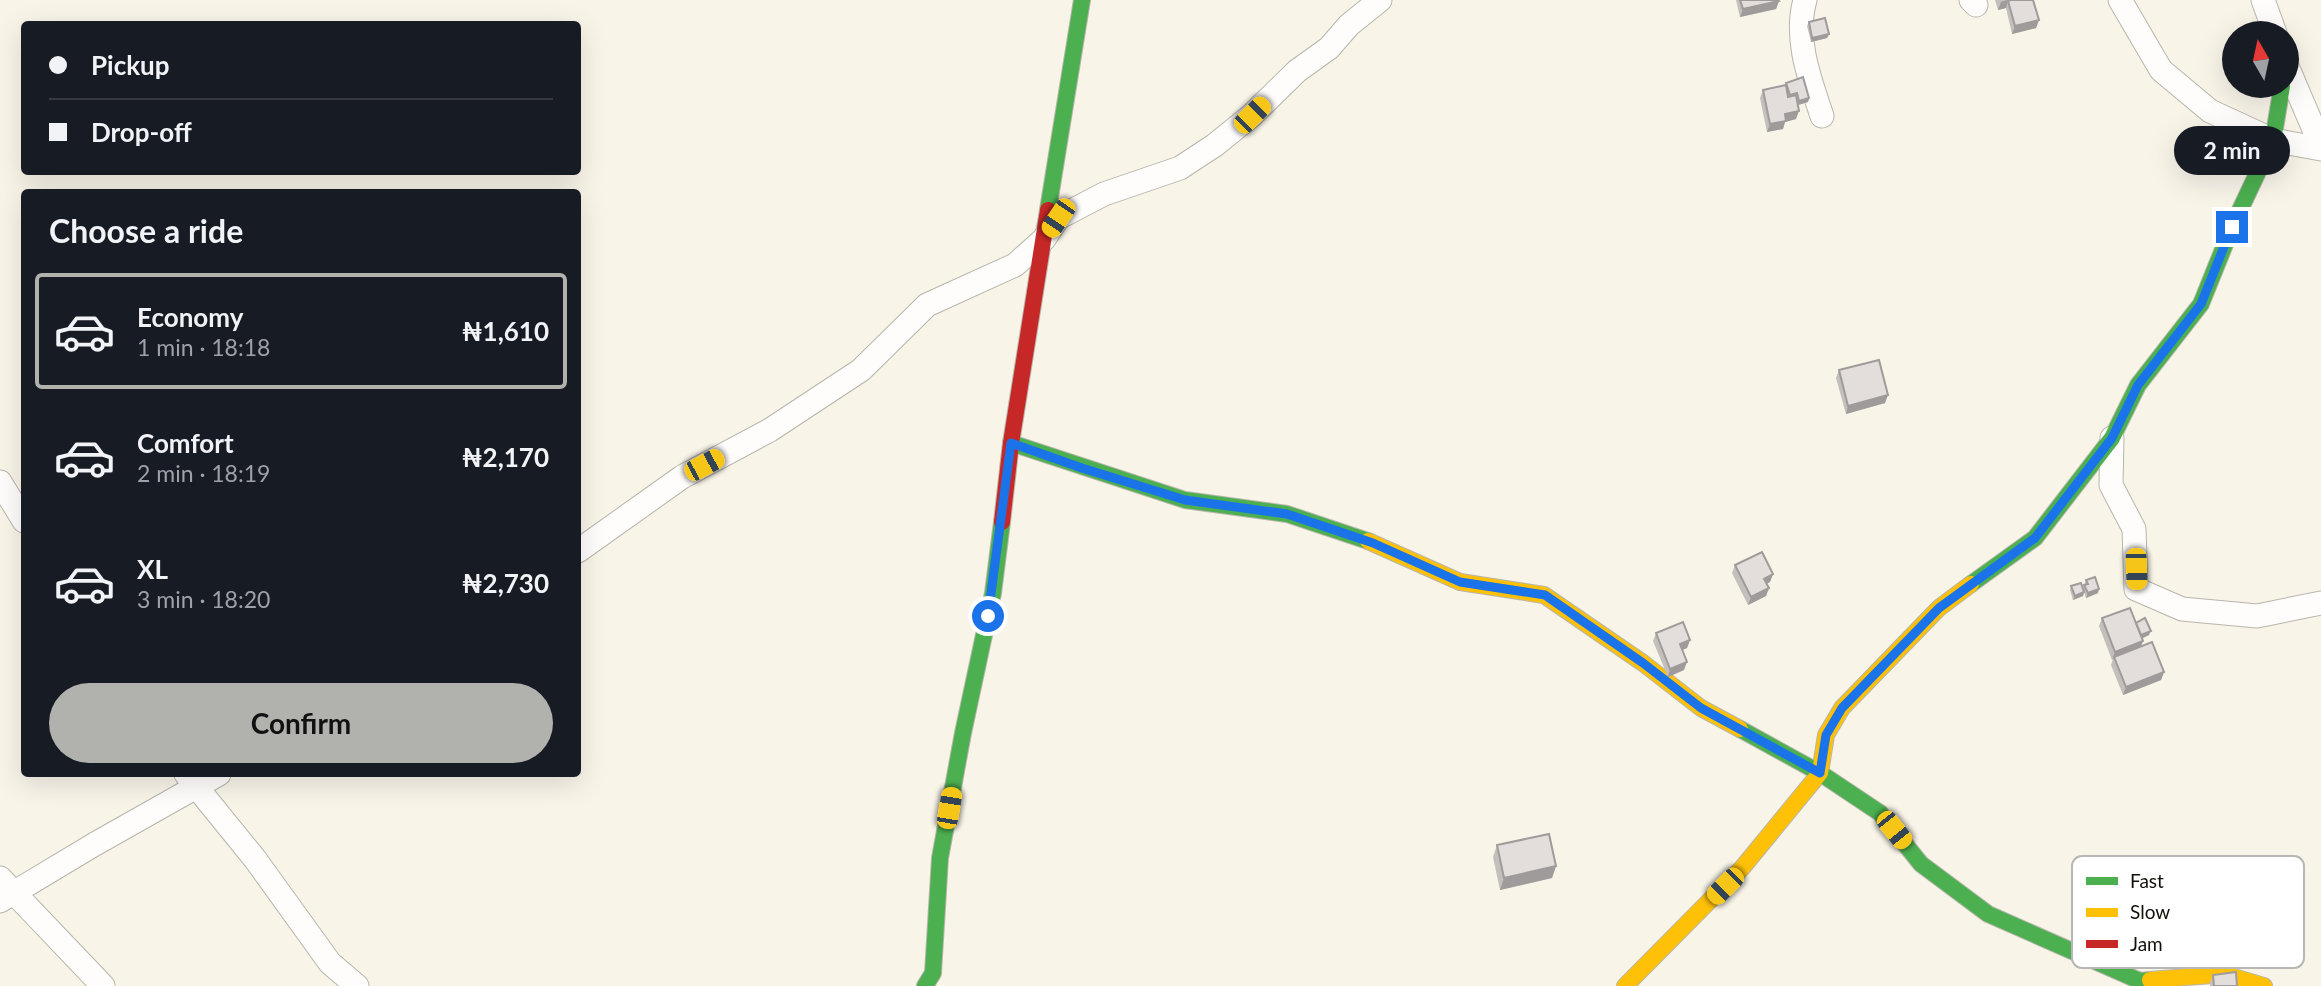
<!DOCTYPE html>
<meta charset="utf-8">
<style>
body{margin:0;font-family:Lato,sans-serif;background:#20242c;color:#f1f3f6;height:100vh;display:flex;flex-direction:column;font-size:26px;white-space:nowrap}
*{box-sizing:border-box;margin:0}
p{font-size:23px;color:#9ea1a6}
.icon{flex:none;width:38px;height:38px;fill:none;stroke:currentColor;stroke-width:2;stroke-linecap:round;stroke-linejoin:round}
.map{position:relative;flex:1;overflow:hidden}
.drawer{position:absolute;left:21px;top:189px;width:560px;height:588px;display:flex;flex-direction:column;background:#171b24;border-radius:7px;box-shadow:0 7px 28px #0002}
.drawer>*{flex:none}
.hud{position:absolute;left:21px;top:21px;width:560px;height:154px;border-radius:7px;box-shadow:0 7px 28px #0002;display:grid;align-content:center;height:154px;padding:0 28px;background:#171b24}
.needle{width:46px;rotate:351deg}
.fabs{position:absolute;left:2222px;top:21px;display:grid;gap:14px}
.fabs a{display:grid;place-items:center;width:77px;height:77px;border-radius:50%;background:#171b24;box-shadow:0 7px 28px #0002;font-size:35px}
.end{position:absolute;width:32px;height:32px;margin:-16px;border:9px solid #1a73e8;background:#fff;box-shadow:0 0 0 4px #fff}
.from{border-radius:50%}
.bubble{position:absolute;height:49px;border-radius:24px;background:#171b24;box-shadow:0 7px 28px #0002;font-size:23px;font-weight:700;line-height:49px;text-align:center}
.car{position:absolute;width:21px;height:42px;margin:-21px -10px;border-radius:9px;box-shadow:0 0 5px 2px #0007;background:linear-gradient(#f5c518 24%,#345 0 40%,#f5c518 0 76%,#345 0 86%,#f5c518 0)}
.hud b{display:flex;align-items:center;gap:24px;height:66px;font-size:26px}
.hud b+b{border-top:2px solid #363941}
.hud i{width:18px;height:18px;background:#f1f3f6}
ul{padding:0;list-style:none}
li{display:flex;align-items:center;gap:21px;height:116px;margin:0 14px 10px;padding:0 14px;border:4px solid transparent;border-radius:7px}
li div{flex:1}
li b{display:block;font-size:26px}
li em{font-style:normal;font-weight:700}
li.on{border-color:#b1b1ae}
li>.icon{width:63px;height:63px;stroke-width:1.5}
h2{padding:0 28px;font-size:32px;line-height:84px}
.cta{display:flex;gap:14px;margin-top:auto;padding:14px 28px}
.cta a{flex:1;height:80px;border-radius:42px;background:#b1b1ae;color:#111;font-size:28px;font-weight:700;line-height:80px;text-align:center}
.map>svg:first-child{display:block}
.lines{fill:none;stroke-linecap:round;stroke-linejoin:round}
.street-casing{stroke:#b8b5ac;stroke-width:25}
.fast-casing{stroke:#b8b5ac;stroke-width:18}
.slow-casing{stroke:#b8b5ac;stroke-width:18}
.jam-casing{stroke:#b8b5ac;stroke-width:18}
.street{stroke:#fefdfc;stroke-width:23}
.fast{stroke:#4caf50;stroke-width:16}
.slow{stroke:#ffc107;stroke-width:16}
.jam{stroke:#c62828;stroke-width:16}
.wall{fill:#c3bfbd}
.shaded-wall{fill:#9f9b9a}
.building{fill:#e3dedc;stroke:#9f9b9a;stroke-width:2}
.route{stroke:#1a73e8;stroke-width:9}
.key{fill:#fff;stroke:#b8b7b5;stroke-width:2}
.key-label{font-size:19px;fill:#121008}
</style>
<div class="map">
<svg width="2321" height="986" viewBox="0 0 2321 986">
<rect width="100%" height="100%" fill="#f8f4e8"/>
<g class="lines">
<defs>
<g id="street">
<path d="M1805 0C1794 39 1810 80 1822 116"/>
<path d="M1971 0 1976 5"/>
<path d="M2120 0 2161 70 2210 111 2273 140 2321 149"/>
<path d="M2263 0 2275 33"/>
<path d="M2287 66 2321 146"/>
<path d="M2112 438 2111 485 2134 529 2136 589 2182 609 2257 616 2321 603"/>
<path d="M0 482 24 521"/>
<path d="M578 551 682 477 770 430 861 370 927 305 1015 265 1044 239 1058 218 1104 194 1180 168 1215 145 1252 115 1297 71 1329 48 1349 25 1380 0"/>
<path d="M186 774 255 859 330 963 357 986"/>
<path d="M0 878 103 986"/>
<path d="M0 901 95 844 219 774"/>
</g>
<g id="fast">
<path d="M1048 210 1082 0"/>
<path d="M1011 443 1185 500 1287 514 1368 541"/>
<path d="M1971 584 2035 538 2112 438 2138 385 2201 304 2232 227 2273 140 2282 86"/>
<path d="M1740 729 1820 773 1880 813 1921 864 1988 914 2140 981 2150 980"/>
<path d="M925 986 933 973 940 858 963 733 993 593 1002 522"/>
</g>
<g id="slow">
<path d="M1368 541 1460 582 1544 595 1643 663 1701 708 1740 729"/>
<path d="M2150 980 2224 974 2264 986"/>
<path d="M1625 986 1742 868 1820 773 1826 735 1842 708 1939 608 1971 584"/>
</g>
<path id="jam" d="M1002 522 1011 443 1048 210"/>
</defs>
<use href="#street" class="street-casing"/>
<use href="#fast" class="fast-casing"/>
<use href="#slow" class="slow-casing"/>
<use href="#jam" class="jam-casing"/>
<use href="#street" class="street"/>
<use href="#fast" class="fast"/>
<use href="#slow" class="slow"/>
<use href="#jam" class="jam"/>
</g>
<g class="wall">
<path d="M1736 0H1778L1779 1 1776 9 1740 17Z"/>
<path d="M1995 0H2033L2039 20 2036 28 2012 34 2006 8 1998 10Z"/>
<path d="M1809 22 1829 34 1827 38 1811 42 1807 26Z"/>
<path d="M1786 83 1809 98 1808 102 1798 105 1796 119 1785 122 1783 129 1767 132 1760 98 1763 90 1786 85Z"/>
<path d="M1839 370 1885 403 1846 414 1836 378Z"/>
<path d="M1735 565 1773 574 1770 582 1766 584 1769 588 1766 596 1748 605 1732 573Z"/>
<path d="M2086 580 2098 593 2086 598 2084 592 2083 596 2073 600 2070 590 2071 586 2083 588Z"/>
<path d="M2102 618 2136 623 2149 635 2142 638 2141 646 2164 672 2161 680 2123 695 2111 665 2113 659 2112 660 2099 626Z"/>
<path d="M1656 633 1690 640 1687 648 1682 650 1684 670 1668 677 1653 641Z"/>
<path d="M1497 845 1556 866 1552 878 1500 890 1493 857Z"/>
<path d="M2213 975 2237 986H2210V983Z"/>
</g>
<g class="shaded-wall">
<path d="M2007 0H2027L2008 1 2006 8 1998 10 2001 2Z"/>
<path d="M1779 1 1776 9 1740 17 1743 9Z"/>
<path d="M2039 20 2036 28 2012 34 2015 26Z"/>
<path d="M1829 34 1827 38 1811 42 1812 38Z"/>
<path d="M1809 98 1808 102 1798 105 1799 101Z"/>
<path d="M1799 111 1796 119 1785 122 1783 129 1767 132 1770 124 1785 114Z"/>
<path d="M1888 395 1885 403 1846 414 1848 406Z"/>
<path d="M1773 574 1770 582 1761 587 1764 579Z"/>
<path d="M1769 588 1766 596 1748 605 1751 597Z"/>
<path d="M2099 589 2098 593 2086 598 2088 593Z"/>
<path d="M2084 592 2083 596 2073 600 2075 596Z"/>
<path d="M2151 631 2149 635 2139 640 2140 636Z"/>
<path d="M1690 640 1687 648 1677 652 1680 644Z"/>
<path d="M2143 641 2140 649 2114 657 2112 660 2115 652Z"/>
<path d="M1687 662 1684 670 1668 677 1670 669Z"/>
<path d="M2164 672 2161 680 2123 695 2126 687Z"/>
<path d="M1556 866 1552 878 1500 890 1504 878Z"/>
</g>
<g class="building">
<path d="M1740 0H1778L1779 1 1743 9Z"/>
<path d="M2011 0H2033L2039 20 2015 26 2008 1Z"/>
<path d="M1825 18 1829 34 1812 38 1809 22Z"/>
<path d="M1803 77 1809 98 1799 101 1797 93 1790 95 1786 83Z"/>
<path d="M1786 85 1788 97 1796 95 1799 111 1785 114 1786 121 1770 124 1763 90Z"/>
<path d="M1879 360 1888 395 1848 406 1839 370Z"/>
<path d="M1762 552 1773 574 1764 579 1769 588 1751 597 1735 565Z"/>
<path d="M2095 577 2099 589 2088 593 2084 585 2088 584 2086 580Z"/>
<path d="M2081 583 2084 592 2075 596 2071 586Z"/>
<path d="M2130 608 2143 641 2115 652 2102 618Z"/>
<path d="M2145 618 2151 631 2141 635 2136 623Z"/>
<path d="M1683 622 1690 640 1680 644 1687 662 1670 669 1656 633Z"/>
<path d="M2152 642 2164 672 2126 687 2114 657Z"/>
<path d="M1549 834 1556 866 1504 878 1497 845Z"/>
<path d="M2236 972 2237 986H2214L2213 975Z"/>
</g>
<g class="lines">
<path class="route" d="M988 616 1011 443 1082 468 1185 500 1287 514 1373 543 1460 582 1545 595 1643 663 1701 708 1820 773 1826 735 1842 708 1939 608 2035 538 2112 438 2138 385 2201 304 2232 227"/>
</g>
<rect x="2072" y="856" width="232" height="112" rx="10" class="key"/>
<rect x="2086" y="877" width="32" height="8" fill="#4caf50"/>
<rect x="2086" y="908" width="32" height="9" fill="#ffc107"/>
<rect x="2086" y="940" width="32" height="8" fill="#c62828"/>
<g class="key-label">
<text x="2130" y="888">Fast</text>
<text x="2130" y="919">Slow</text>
<text x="2130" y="951">Jam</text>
</g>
</svg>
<div class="fabs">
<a><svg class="needle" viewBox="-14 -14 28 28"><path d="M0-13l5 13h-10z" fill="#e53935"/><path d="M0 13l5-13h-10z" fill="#9ea1a6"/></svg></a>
</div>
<i class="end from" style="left:988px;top:616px"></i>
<i class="end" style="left:2232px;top:227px"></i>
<div class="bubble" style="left:2174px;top:126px;width:116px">2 min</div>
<i class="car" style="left:1252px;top:115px;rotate:45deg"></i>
<i class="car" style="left:1058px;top:218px;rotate:214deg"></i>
<i class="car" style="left:704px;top:465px;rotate:62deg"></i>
<i class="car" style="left:2136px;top:569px;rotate:178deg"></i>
<i class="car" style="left:949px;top:808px;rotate:10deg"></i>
<i class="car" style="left:1894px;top:830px;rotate:141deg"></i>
<i class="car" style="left:1725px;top:886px;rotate:225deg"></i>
<div class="hud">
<b><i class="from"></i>Pickup</b>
<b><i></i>Drop-off</b>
</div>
<section class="drawer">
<h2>Choose a ride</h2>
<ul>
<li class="on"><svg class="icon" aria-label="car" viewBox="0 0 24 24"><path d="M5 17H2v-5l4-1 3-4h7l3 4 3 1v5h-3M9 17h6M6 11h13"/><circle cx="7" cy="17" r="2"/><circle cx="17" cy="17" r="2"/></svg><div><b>Economy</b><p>1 min · 18:18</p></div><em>₦1,610</em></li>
<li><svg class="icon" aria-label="car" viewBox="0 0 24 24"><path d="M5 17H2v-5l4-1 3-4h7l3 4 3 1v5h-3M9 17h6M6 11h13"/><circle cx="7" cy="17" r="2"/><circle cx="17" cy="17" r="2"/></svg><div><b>Comfort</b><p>2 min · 18:19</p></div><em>₦2,170</em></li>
<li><svg class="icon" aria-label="car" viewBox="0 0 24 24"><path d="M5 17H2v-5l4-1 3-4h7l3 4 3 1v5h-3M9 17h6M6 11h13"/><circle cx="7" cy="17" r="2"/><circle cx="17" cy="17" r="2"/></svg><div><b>XL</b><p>3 min · 18:20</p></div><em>₦2,730</em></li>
</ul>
<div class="cta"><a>Confirm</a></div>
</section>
</div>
